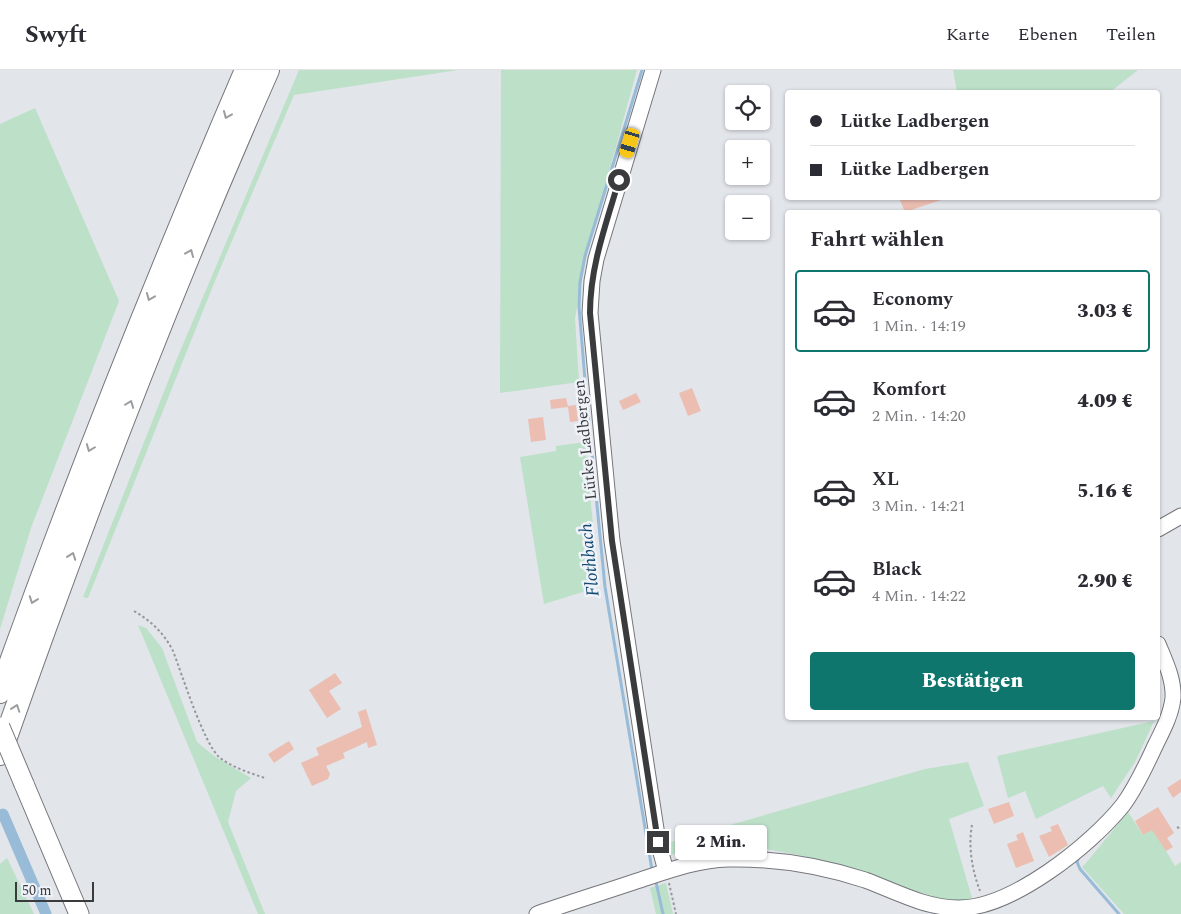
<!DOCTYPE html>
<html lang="de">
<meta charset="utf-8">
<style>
body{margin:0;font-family:Spectral,serif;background:#f2f2f3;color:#2b2b33;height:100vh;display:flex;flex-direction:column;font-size:19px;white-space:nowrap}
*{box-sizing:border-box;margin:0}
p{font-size:16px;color:#7c7c81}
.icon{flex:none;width:28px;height:28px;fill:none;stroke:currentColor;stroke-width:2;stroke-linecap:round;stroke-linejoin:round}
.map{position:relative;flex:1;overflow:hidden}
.panel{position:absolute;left:785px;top:140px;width:375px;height:510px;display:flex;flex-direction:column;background:#fff;border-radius:5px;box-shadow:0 1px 4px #0004}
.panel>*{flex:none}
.banner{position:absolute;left:785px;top:20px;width:375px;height:110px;border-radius:5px;box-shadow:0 1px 4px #0004;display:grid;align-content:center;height:110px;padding:0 25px;background:#fff}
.controls{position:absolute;left:725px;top:15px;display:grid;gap:10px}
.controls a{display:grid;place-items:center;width:45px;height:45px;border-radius:5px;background:#fff;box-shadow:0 1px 4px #0004;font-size:25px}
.scale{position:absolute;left:15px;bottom:12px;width:79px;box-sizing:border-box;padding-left:5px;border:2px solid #3a3b3d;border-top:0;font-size:14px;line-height:18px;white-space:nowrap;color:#3a3b3d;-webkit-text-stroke:4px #eff2f8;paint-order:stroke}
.end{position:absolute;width:22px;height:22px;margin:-11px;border:6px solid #3a3b3d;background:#fff;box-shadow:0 0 0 2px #fff}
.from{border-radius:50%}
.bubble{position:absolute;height:35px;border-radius:5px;background:#fff;box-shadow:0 1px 4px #0004;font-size:16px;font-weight:800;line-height:35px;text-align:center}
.car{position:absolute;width:15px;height:30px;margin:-15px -8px;border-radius:6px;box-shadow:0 0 4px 1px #0007;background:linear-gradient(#f5c518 24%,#345 0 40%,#f5c518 0 76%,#345 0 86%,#f5c518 0)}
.banner b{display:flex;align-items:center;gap:18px;height:48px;font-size:19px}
.banner b+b{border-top:1px solid #e1e1e2}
.banner i{width:12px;height:12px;background:#2b2b33}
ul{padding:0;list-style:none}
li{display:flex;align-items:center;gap:15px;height:82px;margin:0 10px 8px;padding:0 15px;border:2px solid transparent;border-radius:5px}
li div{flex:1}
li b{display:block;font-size:19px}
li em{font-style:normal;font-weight:800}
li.current{border-color:#0f766e}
li>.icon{width:45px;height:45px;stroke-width:1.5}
h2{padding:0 25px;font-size:22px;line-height:60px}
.button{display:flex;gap:10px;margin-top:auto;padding:10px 25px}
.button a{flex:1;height:58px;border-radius:5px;background:#0f766e;color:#fff;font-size:20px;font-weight:800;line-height:58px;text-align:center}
header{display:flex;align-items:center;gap:30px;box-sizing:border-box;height:70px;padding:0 25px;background:#fff;border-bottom:1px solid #e1e1e2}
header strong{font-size:24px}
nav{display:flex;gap:28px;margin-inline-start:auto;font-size:18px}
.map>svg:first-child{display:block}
.green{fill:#bde0c8}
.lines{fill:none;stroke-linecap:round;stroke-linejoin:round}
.stream{stroke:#98bbd8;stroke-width:3}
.canal{stroke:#98bbd8;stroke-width:11}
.building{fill:#ecbeb2}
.minor-casing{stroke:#74767b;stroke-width:17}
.major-casing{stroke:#74767b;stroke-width:21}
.highway-casing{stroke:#74767b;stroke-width:24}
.path{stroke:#95979b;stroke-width:2;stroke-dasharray:2.5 2.5;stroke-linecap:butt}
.minor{stroke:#fff;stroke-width:15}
.major{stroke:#fff;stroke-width:19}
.highway{stroke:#fff;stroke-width:22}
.major-bridge-casing{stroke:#74767b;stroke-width:21;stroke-linecap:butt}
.major-bridge{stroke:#fff;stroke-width:19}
.oneway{stroke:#9c9d9e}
.route{stroke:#3a3b3d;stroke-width:6}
.labels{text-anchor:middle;stroke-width:5;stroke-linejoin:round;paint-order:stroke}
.street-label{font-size:16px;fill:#3a3b3d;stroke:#eff2f8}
.water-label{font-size:18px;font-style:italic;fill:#114a71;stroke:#eff2f8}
</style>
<header>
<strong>Swyft</strong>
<nav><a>Karte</a><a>Ebenen</a><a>Teilen</a></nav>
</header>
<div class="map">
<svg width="1181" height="844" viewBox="0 0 1181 844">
<rect width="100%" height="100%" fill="#e2e5ea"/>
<g class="green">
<path d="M299 0H458L294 25 217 206 88 528 83 527 176 291Z"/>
<path d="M501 0H637L588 178 575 248 579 312 500 323Z"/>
<path d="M953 0H1138L1110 22H957Z"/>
<path d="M35 38 119 231 31 458 0 559V54Z"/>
<path d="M585 372 599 517 544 534 520 387 556 381V376Z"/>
<path d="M138 555 146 558 162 578 197 672 214 686 251 708 236 721 228 752 265 844H258Z"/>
<path d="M1154 651 1135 692 1111 728 1103 716 1036 749 1025 721 1008 728 997 686Z"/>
<path d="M968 692 984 736 949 749 972 828 954 833 804 786 755 777 691 778 669 786 667 773 925 699Z"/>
<path d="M1128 742 1143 765 1153 759 1175 796 1181 792V844H1124L1082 797 1086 793Z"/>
<path d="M7 788 34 844H0V794Z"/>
<path d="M666 813 673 844H656L650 818Z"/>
</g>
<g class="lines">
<g class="stream">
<path d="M585 310 579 237 580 212 585 186 642 0"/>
<path d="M586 323 605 517 652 800"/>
<path d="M1079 787 1077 792 1080 799 1119 844"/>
<path d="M656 812 663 844"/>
</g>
<path class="canal" d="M3 744 46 844"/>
</g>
<g class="building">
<path d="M899 128H943L944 129 905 142Z"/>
<path d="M692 318 701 341 688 346 679 323Z"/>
<path d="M636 323 641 332 623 340 619 331Z"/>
<path d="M566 328 568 336 576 335 578 351 570 352 568 337 551 339 550 330Z"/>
<path d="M543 347 546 370 531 372 528 349Z"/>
<path d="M335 603 342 613 329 621 341 639 327 648 309 620Z"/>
<path d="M366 639 377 675 368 678 367 672 343 683 345 688 326 696 330 704 328 709 312 716 301 693 319 685 316 678 362 657 358 642Z"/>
<path d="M289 671 294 679 274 693 268 684Z"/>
<path d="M1181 709V722L1173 728 1167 718Z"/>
<path d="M1009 732 1014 746 994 754 988 739Z"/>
<path d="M1158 737 1174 763 1167 768 1173 777 1166 781 1152 760 1143 765 1135 751Z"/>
<path d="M1058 754 1068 775 1049 787 1039 766 1052 761 1050 757Z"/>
<path d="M1023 762 1034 791 1016 798 1007 774 1018 770 1016 765Z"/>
</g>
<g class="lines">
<defs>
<g id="minor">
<path d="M653 0 596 189 592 211 590 243 612 471 658 772 666 801"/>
<path d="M1158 459 1181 446"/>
<path d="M537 844C569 833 601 823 634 812 665 802 695 790 728 789 773 788 822 796 865 810 895 821 925 838 958 838 1011 839 1091 775 1123 735 1137 716 1146 695 1156 674 1163 660 1171 645 1173 628 1174 609 1165 591 1158 574"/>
</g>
<path id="major" d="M24 714 79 844"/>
<g id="highway">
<path d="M0 622C75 412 158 205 246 0"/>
<path d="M0 684C81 453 169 224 268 0"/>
</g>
</defs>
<use href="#minor" class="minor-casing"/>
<use href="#major" class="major-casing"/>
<use href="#highway" class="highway-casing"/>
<g class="path">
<path d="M134 541C151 551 164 563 173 581 182 604 203 672 219 687 231 697 250 703 265 708"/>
<path d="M972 755C968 776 972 800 980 821"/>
<path d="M1177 757 1181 759"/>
<path d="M669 813 676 844"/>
</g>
<use href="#minor" class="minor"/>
<use href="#major" class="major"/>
<use href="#highway" class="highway"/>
<defs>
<path id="major-bridge" d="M0 657 24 714"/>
</defs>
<use href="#major-bridge" class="major-bridge-casing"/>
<use href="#major-bridge" class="major-bridge"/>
</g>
<defs><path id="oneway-chevron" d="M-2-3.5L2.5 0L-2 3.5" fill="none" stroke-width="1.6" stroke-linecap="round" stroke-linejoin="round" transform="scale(1.25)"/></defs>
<g class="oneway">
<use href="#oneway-chevron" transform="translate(227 45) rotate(113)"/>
<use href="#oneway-chevron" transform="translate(190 183) rotate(-67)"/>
<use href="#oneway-chevron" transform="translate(150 227) rotate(112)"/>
<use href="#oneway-chevron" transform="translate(130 334) rotate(-69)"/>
<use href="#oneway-chevron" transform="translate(90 378) rotate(111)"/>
<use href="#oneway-chevron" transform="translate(72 486) rotate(-70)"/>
<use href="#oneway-chevron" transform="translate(33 530) rotate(110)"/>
<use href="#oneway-chevron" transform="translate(16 638) rotate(-71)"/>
</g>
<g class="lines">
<path class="route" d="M619 110C606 154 590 197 590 243L612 471 658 772"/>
</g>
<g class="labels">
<g class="street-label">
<text transform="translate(584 370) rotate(-96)" y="6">Lütke Ladbergen</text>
</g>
<g class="water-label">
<text transform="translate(589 490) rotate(-96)" y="6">Flothbach</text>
</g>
</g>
</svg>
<div class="controls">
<a><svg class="icon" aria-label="locate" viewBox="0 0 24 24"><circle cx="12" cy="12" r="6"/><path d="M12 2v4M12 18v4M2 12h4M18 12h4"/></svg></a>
<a>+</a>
<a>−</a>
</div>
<div class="scale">50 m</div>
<i class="end from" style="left:619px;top:110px"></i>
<i class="end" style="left:658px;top:772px"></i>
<div class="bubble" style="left:675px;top:755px;width:92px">2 Min.</div>
<i class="car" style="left:630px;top:73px;rotate:197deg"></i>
<div class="banner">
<b><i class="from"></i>Lütke Ladbergen</b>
<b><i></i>Lütke Ladbergen</b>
</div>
<section class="panel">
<h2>Fahrt wählen</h2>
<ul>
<li class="current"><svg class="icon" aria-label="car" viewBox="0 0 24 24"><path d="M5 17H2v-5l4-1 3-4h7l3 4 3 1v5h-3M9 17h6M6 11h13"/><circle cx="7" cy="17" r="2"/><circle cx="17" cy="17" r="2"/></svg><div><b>Economy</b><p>1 Min. · 14:19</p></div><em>3.03 €</em></li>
<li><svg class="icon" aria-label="car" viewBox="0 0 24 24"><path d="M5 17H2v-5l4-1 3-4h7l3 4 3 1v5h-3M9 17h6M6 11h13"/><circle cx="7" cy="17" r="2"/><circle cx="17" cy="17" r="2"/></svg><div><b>Komfort</b><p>2 Min. · 14:20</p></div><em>4.09 €</em></li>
<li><svg class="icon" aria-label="car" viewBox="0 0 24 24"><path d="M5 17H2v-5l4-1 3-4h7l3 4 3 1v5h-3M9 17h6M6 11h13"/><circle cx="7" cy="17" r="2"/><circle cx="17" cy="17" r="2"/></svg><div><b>XL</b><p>3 Min. · 14:21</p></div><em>5.16 €</em></li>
<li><svg class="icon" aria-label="car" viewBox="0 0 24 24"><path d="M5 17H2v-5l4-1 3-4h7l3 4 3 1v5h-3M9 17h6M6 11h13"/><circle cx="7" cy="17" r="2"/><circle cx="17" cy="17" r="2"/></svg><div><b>Black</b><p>4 Min. · 14:22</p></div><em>2.90 €</em></li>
</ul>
<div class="button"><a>Bestätigen</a></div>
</section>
</div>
